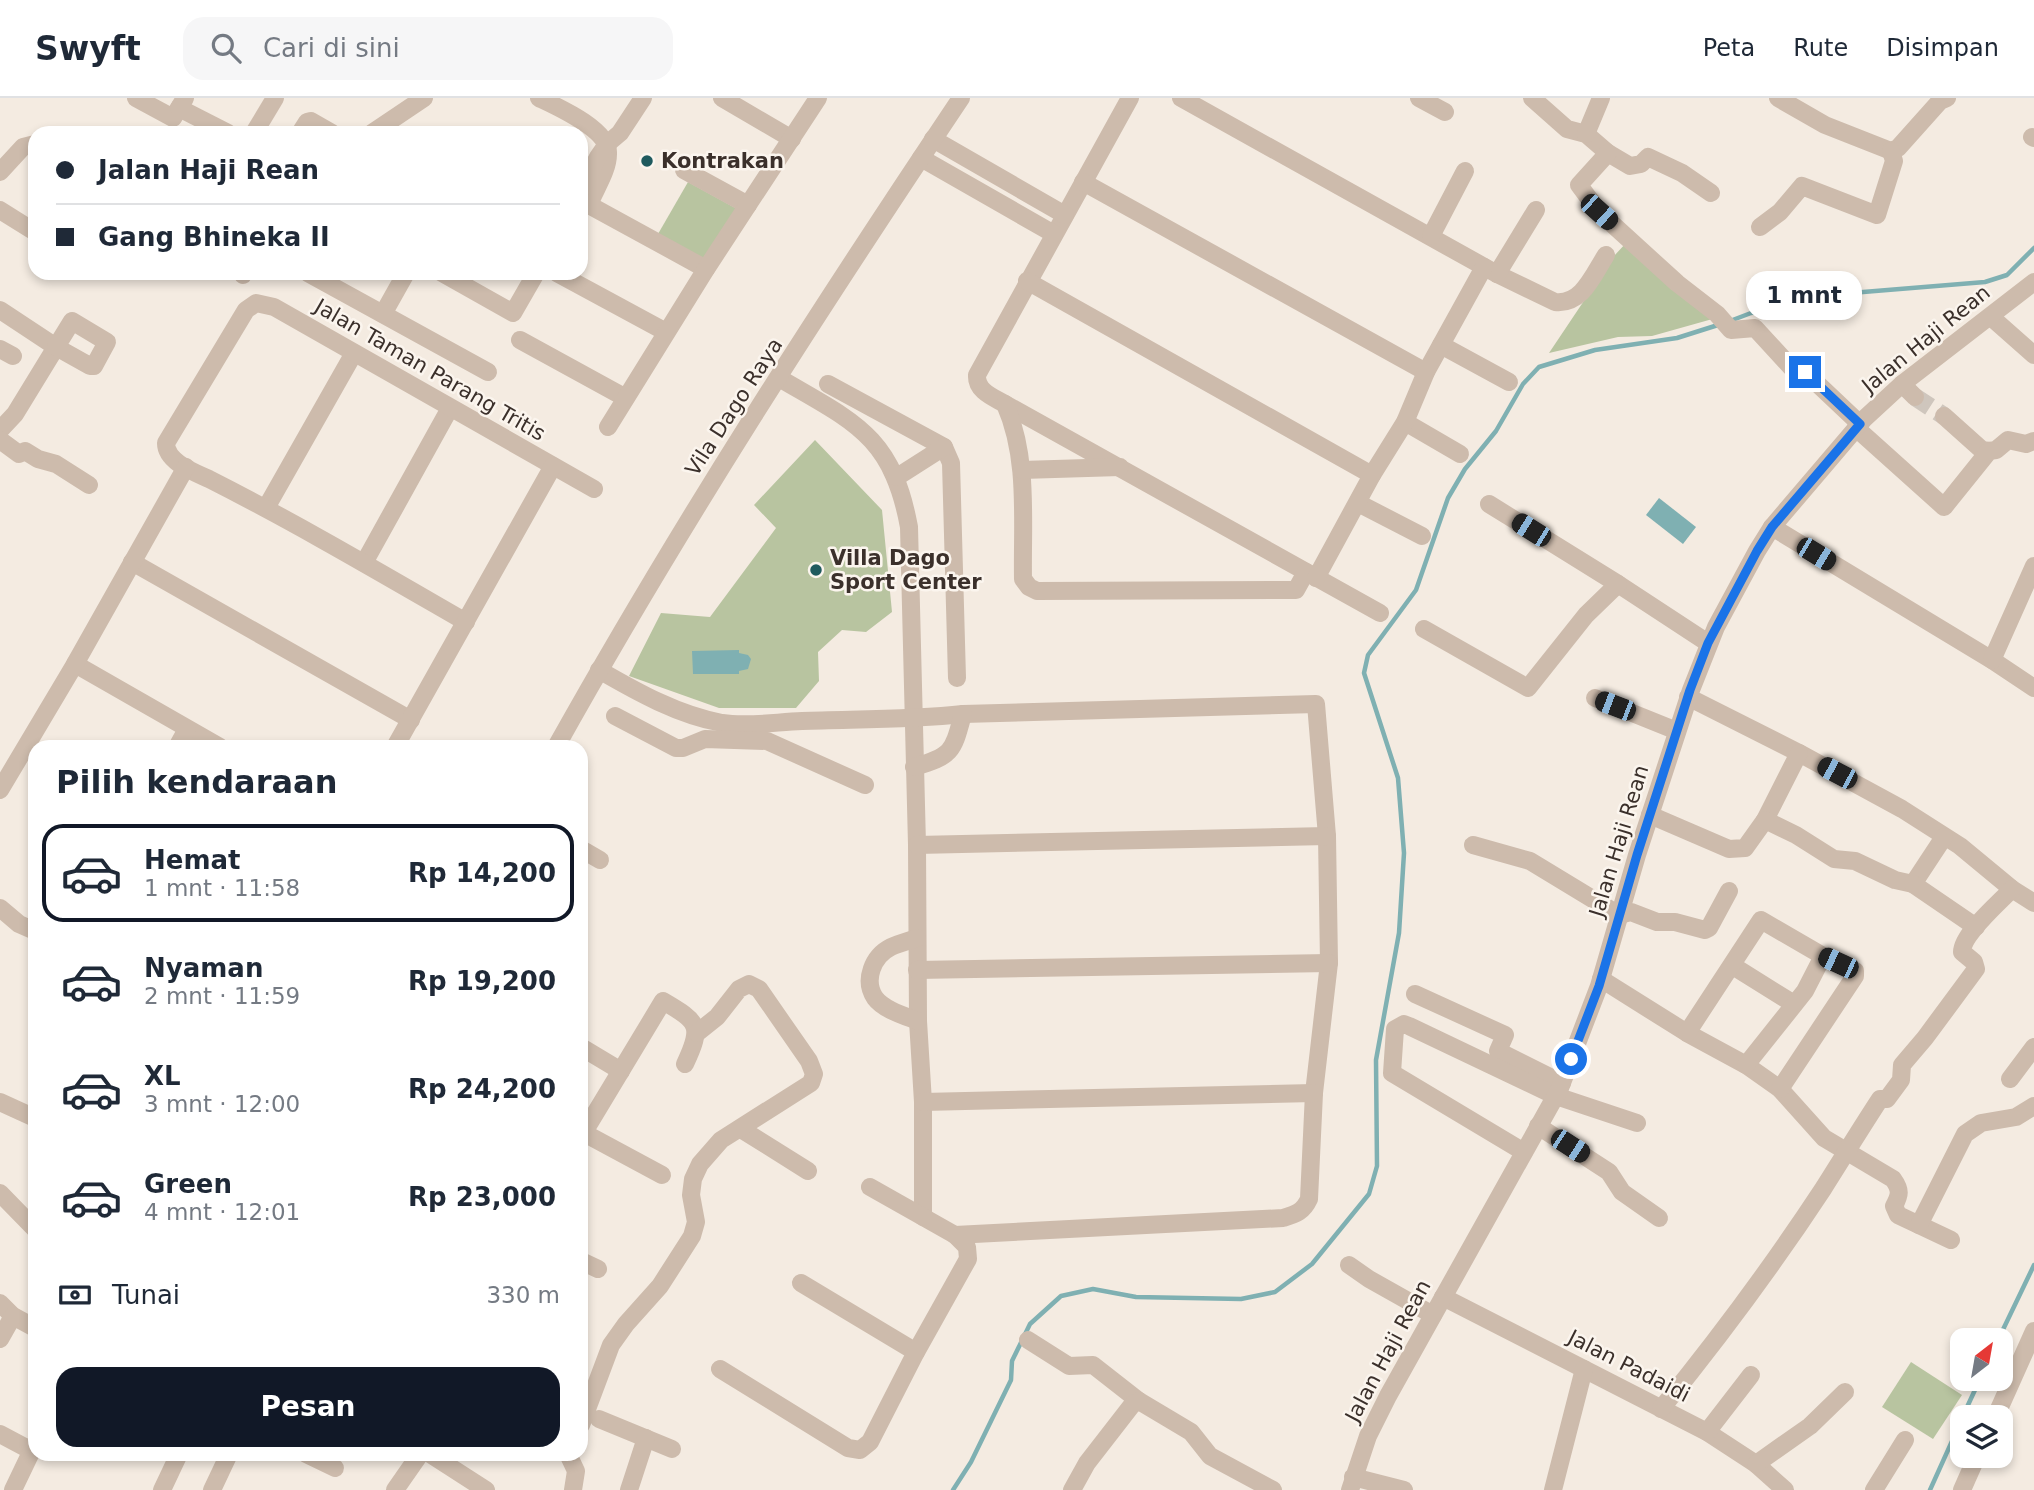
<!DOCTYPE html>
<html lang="id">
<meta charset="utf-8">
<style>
body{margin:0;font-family:"DejaVu Sans",sans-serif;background:#f6f6f7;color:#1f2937;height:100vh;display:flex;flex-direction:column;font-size:26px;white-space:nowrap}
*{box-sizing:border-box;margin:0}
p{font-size:23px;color:#747a83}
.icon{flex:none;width:38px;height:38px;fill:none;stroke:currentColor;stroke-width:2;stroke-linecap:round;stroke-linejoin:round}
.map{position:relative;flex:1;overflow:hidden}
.side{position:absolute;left:28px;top:642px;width:560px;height:721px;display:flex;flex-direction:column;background:#fff;border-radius:21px;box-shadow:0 4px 10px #0003}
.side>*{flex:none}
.hud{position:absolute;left:28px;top:28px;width:560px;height:154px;border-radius:21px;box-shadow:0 4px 10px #0003;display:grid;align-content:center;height:154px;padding:0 28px;background:#fff}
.needle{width:46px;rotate:31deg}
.buttons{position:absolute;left:1950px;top:1230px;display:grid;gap:14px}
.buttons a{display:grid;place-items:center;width:63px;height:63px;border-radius:14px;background:#fff;box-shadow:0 4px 10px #0003;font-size:35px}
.end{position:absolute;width:32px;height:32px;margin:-16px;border:9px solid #1a73e8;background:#fff;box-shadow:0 0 0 4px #fff}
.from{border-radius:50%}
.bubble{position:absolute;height:49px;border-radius:21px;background:#fff;box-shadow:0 4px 10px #0003;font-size:23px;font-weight:600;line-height:49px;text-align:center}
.car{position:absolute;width:21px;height:42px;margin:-21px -10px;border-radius:9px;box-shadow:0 0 5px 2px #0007;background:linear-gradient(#222 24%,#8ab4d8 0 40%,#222 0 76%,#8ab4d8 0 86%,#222 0)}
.hud b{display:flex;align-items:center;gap:24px;height:66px;font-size:26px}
.hud b+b{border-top:2px solid #e0e1e3}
.hud i{width:18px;height:18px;background:#1f2937}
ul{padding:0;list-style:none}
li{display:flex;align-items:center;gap:21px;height:98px;margin:0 14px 10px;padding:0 14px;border:4px solid transparent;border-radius:21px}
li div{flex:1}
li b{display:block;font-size:26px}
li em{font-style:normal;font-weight:600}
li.active{border-color:#111827}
li>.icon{width:63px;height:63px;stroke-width:1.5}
h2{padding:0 28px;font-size:32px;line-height:84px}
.pay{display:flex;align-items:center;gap:18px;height:77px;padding:0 28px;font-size:26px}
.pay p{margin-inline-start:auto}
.action{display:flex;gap:14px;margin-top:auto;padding:14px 28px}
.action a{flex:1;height:80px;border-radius:21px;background:#111827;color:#fff;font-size:28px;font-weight:600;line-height:80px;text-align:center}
header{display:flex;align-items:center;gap:42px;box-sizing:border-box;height:98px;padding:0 35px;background:#fff;border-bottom:2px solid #e0e1e3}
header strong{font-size:33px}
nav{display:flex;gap:38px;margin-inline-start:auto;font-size:24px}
.search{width:490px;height:63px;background:#f6f6f7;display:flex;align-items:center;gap:18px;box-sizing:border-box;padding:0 24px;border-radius:21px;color:#747a83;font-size:26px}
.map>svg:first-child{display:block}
.green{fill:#b8c4a0}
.water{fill:#7fb0b2}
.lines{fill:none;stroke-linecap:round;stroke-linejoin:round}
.stream{stroke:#7fb0b2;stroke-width:4.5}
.minor-tunnel{stroke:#cfc6bd;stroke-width:18;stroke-dasharray:18 9;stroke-linecap:butt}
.minor{stroke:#cdbbac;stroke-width:18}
.route{stroke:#1a73e8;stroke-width:9}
.poi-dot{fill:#1f5a5e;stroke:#fbf5ee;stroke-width:2.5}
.labels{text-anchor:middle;stroke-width:5;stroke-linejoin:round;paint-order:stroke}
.poi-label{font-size:21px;font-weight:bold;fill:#3b302b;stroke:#fbf5ee;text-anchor:start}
.street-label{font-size:21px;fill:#3b302b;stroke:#fbf5ee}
</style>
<header>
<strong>Swyft</strong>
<div class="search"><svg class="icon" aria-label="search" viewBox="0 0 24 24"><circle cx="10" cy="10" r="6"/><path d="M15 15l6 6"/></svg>Cari di sini</div>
<nav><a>Peta</a><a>Rute</a><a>Disimpan</a></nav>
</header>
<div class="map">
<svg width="2034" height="1392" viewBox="0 0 2034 1392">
<rect width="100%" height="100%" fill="#f4ebe1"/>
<g class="green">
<path d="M688 84 739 112 705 165 658 136Z"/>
<path d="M1627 144 1716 220 1652 238 1618 239 1549 255 1614 158Z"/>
<path d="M815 342 882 412 892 514 866 534 842 532 818 554 819 583 796 610H719L629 578 661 515 710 519 776 430 754 407Z"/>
<path d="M1911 1264 1962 1297 1933 1341 1882 1309Z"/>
</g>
<g class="water">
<path d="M1659 400 1696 429 1683 446 1646 417Z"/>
<path d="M739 552V555L748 557 751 561 748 571 739 573V576H693L692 553Z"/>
</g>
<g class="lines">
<g class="stream">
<path d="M1730 223 1751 215 1802 207 1851 195 1985 184 2007 177 2034 150"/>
<path d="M1998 1242 2034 1167"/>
<path d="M1962 1320 1980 1281"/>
<path d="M953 1392 971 1364 1011 1282 1012 1263 1030 1226 1061 1198 1093 1191 1136 1199 1241 1201 1275 1194 1312 1166 1369 1096 1377 1068 1376 962 1399 835 1404 755 1398 680 1364 575 1368 557 1416 492 1448 400 1465 371 1496 333 1523 286 1539 269 1595 252 1677 240 1718 227"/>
<path d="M1930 1392 1962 1321"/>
</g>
<path class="minor-tunnel" d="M1915 299 1944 318"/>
<g class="minor">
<path d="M136 0 173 20 185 0"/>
<path d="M539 0C558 9 610 32 608 56 608 73 595 91 589 107L706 171"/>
<path d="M722 0 792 41"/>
<path d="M1130 0 977 277C976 293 993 299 1005 306L1380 515"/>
<path d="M1181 0 1497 176 1555 204C1582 207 1593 177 1606 157"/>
<path d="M1419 0 1445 14"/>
<path d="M1532 0 1567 31 1586 36 1608 55 1630 68 1641 66 1648 59 1682 75 1711 95"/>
<path d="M1778 0 1825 27 1891 53"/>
<path d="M179 10 228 35"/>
<path d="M254 35 275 0"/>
<path d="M300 35 307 24 311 23 332 35"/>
<path d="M372 35 424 0"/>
<path d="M1586 36 1601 0"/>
<path d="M2032 39 2034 40"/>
<path d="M933 41 1065 117"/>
<path d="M1891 53 1898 50 1940 3 1947 0"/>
<path d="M1608 55 1579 87 1599 114 1677 185 1717 216 1731 232 1755 230 1800 279 1805 274 1860 326"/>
<path d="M921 60 1054 136"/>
<path d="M684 72 748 107"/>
<path d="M0 74 23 49 35 46"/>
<path d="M1083 84 1426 274"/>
<path d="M581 92 598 59 607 46 620 35 643 0"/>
<path d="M0 112 35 134"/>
<path d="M1760 129 1780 114 1802 88 1877 117 1894 63 1891 53"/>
<path d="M1431 138 1465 73"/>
<path d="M308 175 488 274"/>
<path d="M442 175 513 215 536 175"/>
<path d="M557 175 666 234"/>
<path d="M1497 176 1536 112"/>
<path d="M243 177 244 175"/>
<path d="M1027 183 1372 377"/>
<path d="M0 212 56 249 15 316 0 332"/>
<path d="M383 216 406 175"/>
<path d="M1991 219 2034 257"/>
<path d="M72 223 107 244 94 268H90L56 249Z"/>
<path d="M520 242 624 299"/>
<path d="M1441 247 1509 284"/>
<path d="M0 251 13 258"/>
<path d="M779 280C854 324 892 337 909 429L917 747 918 923 923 1004V1119"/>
<path d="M828 286 944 349 951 365 957 580"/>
<path d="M1902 286 1915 299"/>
<path d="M1005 306C1029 360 1022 423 1023 481L1029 489 1037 493 1296 492 1306 474"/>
<path d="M1944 318 1982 352 1989 353"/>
<path d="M1405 324 1460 356"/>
<path d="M608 329 706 171 818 0"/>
<path d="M1856 330 1944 409 1989 353 1996 352 2008 342 2026 346 2034 343"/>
<path d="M0 342 19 356 25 353 38 361 56 366 89 387"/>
<path d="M1022 372 1120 369"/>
<path d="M897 379 944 349"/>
<path d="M1358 405 1422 438"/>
<path d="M1489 406 1618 486 1708 545"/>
<path d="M266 410 354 255"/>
<path d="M1772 429 1992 562 2034 590"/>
<path d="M132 464 411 622"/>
<path d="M364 465 450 310"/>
<path d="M1316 480 1372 377 1405 324 1426 274 1484 169"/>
<path d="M466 524C381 475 296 425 209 381 194 374 166 364 166 345L246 212 256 205 274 209 594 391"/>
<path d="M1424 531 1528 590 1586 517 1618 486"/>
<path d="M1992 562 2034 468"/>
<path d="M75 566 220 649"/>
<path d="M599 572C637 594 678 617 722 625 749 629 776 624 802 623 856 621 909 622 963 616L1316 606 1327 738 1329 865 1314 995 1309 1101C1303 1114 1296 1116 1283 1120L955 1137"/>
<path d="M1688 599 1799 655 1902 711 1960 748 2012 791 2034 805"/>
<path d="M1595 600 1677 633"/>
<path d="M615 618 676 650H683L705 641 767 643 865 687"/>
<path d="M177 649 187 631"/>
<path d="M395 649 553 368"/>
<path d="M556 649C680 427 819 212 961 0"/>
<path d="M914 669C953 658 953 653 963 616"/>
<path d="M0 692 75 566 186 369"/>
<path d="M1650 717 1729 751 1745 750 1765 722 1799 655"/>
<path d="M1765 722 1796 737 1834 761 1855 763 1895 782 1913 786 1944 739"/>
<path d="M917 747 1327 738"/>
<path d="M1473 747 1530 763 1619 817 1631 814 1657 824H1675L1705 832 1709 830 1729 793"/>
<path d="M581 751 600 762"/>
<path d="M1913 786 1976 829"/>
<path d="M0 810 19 826 35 833"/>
<path d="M917 840C908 843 899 845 891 849 873 858 863 882 875 900 884 912 905 918 918 923"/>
<path d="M1733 868 1794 906"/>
<path d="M917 872 1329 865"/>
<path d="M1601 881 1687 935 1746 967 1780 991 1824 1040 1893 1081C1901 1092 1900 1097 1894 1108L1898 1117 1951 1142"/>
<path d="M1415 896 1505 937 1498 953 1562 985"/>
<path d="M1687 935 1761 822 1823 858 1855 873V878L1780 991"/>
<path d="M581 949 621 973"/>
<path d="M1746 967 1805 893 1823 858"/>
<path d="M2010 981 2034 949"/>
<path d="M0 1004 35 1020"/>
<path d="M923 1004 1314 995"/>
<path d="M1538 1028 1609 1074 1622 1094 1659 1120"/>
<path d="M741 1031 808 1073"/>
<path d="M584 1035 662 1077"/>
<path d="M581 1039 663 903C699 924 703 928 685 966"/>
<path d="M1524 1054 1392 975 1395 931 1404 926 1409 928 1556 998 1637 1025"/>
<path d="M0 1095 35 1131"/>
<path d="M1919 1127 1965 1036 1981 1025 2016 1019 2034 1008"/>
<path d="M581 1163 598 1171"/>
<path d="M1349 1167 1369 1181 1433 1217"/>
<path d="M801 1185 916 1254"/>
<path d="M1443 1199 1707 1334 1756 1366 1785 1392"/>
<path d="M0 1205 13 1218 35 1230"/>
<path d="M0 1241 13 1218"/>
<path d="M1028 1242 1069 1268 1093 1267 1139 1303"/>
<path d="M720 1271 848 1350 860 1352 870 1344 916 1254 968 1161 967 1149 955 1137 870 1089"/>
<path d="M1661 1311C1718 1241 1773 1167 1823 1091 1842 1061 1861 1030 1880 1001H1887L1901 982 1902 967 1925 940 1976 871 1974 864 1962 854C1962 836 1999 805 2012 791"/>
<path d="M1995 1320 2034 1233"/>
<path d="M599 1321 672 1351"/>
<path d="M581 1327 611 1247 626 1226 660 1188 692 1138 696 1124 691 1097 693 1081 700 1066 721 1042 811 985 814 976 809 963 759 891 749 886 739 891 717 919 697 935"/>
<path d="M1707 1334 1751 1277"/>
<path d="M0 1336 32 1353"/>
<path d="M306 1356 335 1370"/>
<path d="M430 1356 486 1392"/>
<path d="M568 1356 576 1373 573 1392"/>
<path d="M1756 1366 1810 1328 1845 1294"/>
<path d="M1353 1379 1404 1392"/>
<path d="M13 1392 35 1346"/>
<path d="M162 1392 179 1356"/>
<path d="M212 1392 229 1356"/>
<path d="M395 1392 420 1356"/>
<path d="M629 1392 646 1340"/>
<path d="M1072 1392 1087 1365 1132 1307 1139 1303 1191 1334 1210 1358 1273 1392"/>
<path d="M1350 1392 1368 1338 1388 1298 1560 990 1599 888 1637 757 1691 592 1716 529 1757 453 1772 429 1864 321 1902 286 2034 184"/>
<path d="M1553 1392 1584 1271"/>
<path d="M1874 1392 1905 1342"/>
<path d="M1962 1392 1977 1358"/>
</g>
</g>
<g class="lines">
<path class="route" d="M1571 961 1599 888 1637 757 1690 592 1708 545 1757 453 1772 429 1860 326 1805 274"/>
</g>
<g class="poi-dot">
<circle cx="647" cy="63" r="7"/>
<circle cx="816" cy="472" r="7"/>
</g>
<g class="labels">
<g class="poi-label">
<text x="661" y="70">Kontrakan</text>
<text x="830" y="467">Villa Dago<tspan x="830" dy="24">Sport Center</tspan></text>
</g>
<g class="street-label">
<text transform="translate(1926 241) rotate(-39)" y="7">Jalan Haji Rean</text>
<text transform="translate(430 272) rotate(30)" y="7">Jalan Taman Parang Tritis</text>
<text transform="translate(734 309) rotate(-57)" y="7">Vila Dago Raya</text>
<text transform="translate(1619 743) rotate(-73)" y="7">Jalan Haji Rean</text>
<text transform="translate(1388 1253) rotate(-62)" y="7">Jalan Haji Rean</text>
<text transform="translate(1629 1268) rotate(27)" y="7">Jalan Padaidi</text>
</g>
</g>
</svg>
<div class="buttons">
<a><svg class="needle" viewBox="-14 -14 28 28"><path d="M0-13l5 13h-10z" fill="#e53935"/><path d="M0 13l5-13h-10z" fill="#747a83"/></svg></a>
<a><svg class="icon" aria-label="layers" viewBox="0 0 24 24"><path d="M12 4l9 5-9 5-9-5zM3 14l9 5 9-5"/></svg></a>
</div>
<i class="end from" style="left:1571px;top:961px"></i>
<i class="end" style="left:1805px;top:274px"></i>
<div class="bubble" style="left:1746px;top:173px;width:116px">1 mnt</div>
<i class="car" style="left:1599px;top:114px;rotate:132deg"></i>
<i class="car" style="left:1531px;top:432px;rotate:302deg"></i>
<i class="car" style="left:1816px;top:456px;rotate:121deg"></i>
<i class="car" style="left:1615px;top:608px;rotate:291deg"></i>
<i class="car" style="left:1837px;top:675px;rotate:298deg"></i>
<i class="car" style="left:1838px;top:865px;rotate:295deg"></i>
<i class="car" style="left:1570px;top:1048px;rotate:123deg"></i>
<div class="hud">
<b><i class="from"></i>Jalan Haji Rean</b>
<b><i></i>Gang Bhineka II</b>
</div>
<section class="side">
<h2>Pilih kendaraan</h2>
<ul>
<li class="active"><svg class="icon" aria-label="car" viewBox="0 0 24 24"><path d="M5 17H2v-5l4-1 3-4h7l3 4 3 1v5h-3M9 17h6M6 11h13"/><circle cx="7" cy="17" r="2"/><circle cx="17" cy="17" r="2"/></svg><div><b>Hemat</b><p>1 mnt · 11:58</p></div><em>Rp 14,200</em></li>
<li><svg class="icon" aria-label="car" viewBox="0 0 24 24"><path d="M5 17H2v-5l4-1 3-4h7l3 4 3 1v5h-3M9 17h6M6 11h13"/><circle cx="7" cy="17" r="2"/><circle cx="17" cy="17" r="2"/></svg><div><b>Nyaman</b><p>2 mnt · 11:59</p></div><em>Rp 19,200</em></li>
<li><svg class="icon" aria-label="car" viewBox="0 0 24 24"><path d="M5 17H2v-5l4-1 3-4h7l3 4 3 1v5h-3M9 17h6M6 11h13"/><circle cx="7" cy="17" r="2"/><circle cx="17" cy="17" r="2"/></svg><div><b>XL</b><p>3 mnt · 12:00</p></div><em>Rp 24,200</em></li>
<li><svg class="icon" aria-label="car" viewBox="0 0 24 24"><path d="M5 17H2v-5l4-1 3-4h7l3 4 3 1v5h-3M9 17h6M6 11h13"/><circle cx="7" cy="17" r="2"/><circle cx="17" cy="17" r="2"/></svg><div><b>Green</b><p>4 mnt · 12:01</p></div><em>Rp 23,000</em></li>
</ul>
<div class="pay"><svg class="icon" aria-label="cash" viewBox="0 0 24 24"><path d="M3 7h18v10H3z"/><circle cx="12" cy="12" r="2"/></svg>Tunai<p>330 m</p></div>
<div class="action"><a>Pesan</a></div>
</section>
</div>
